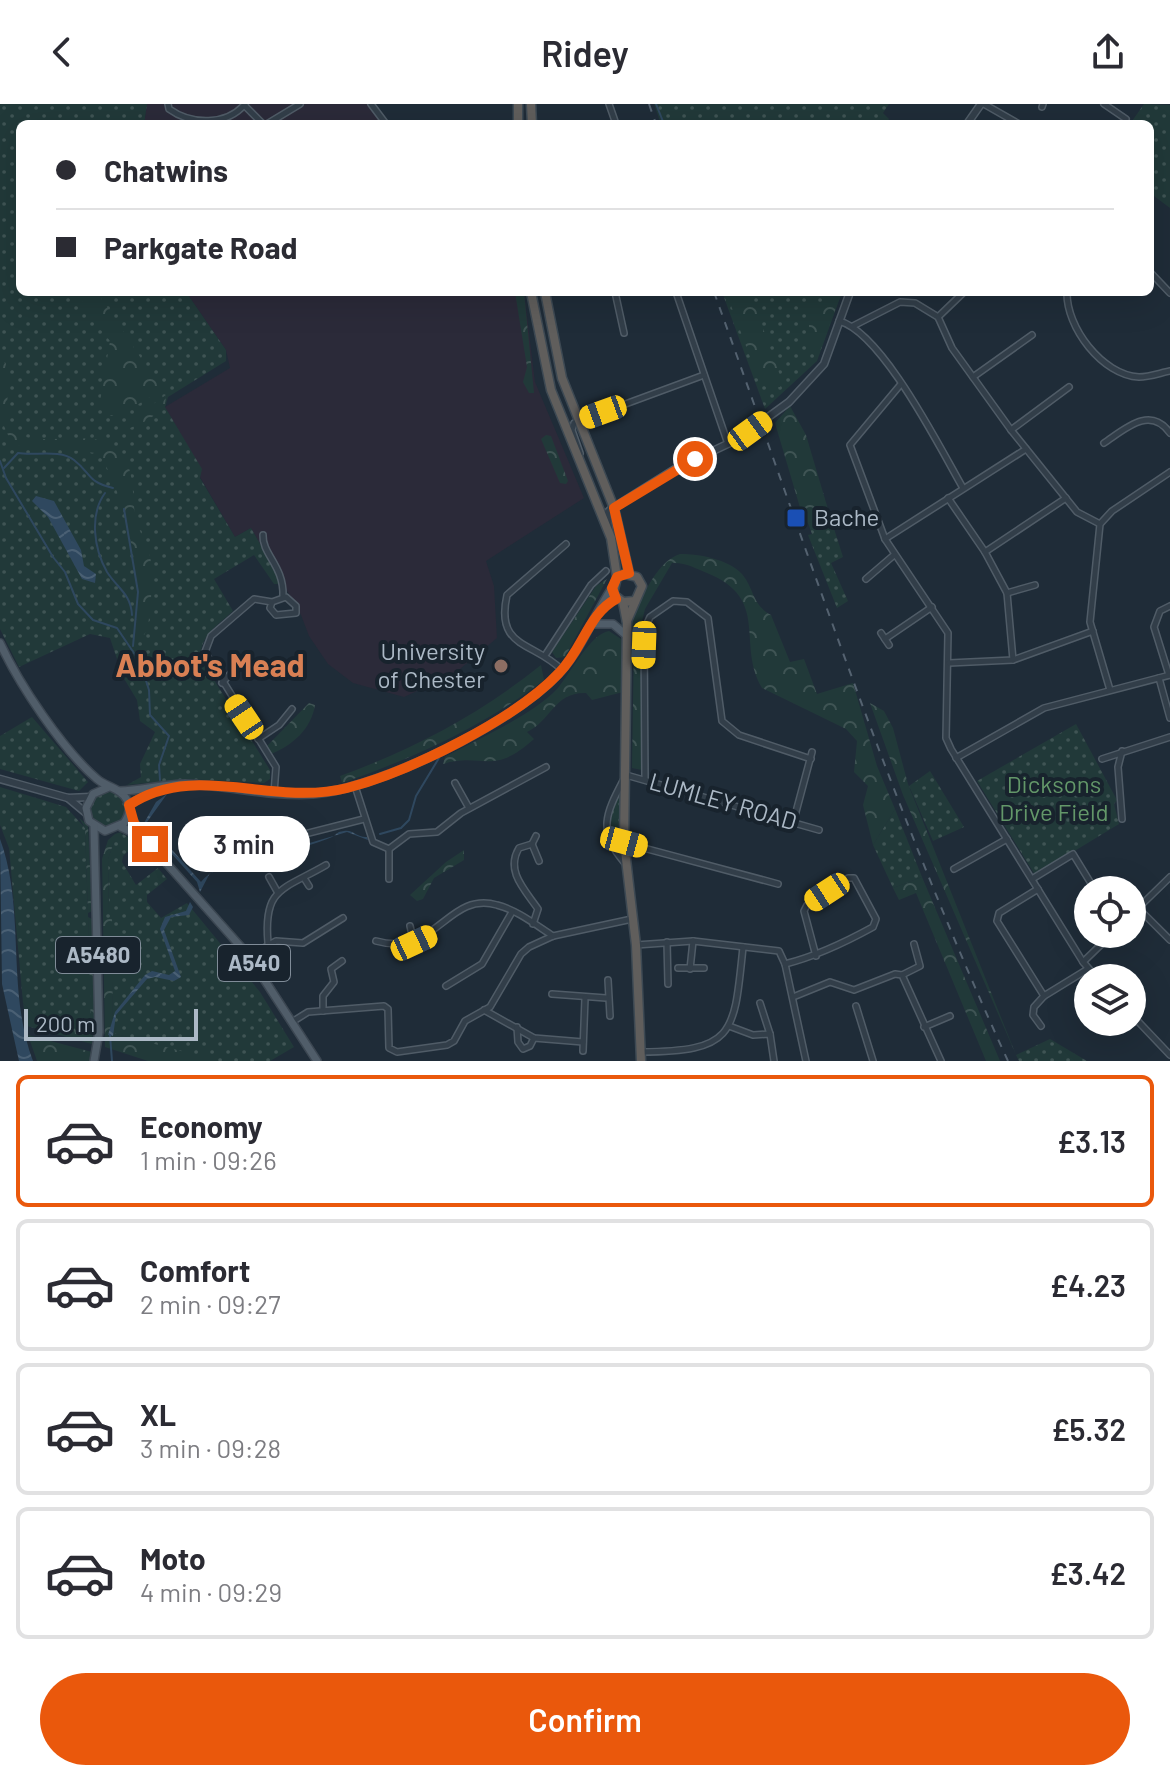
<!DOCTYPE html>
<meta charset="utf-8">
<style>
body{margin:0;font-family:Barlow,sans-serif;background:#f2f2f3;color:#2b2b33;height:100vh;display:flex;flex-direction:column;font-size:30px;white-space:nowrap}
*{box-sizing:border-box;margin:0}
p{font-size:26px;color:#7c7c81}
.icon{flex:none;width:44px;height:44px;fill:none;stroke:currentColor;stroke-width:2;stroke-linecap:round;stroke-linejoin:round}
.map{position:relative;height:957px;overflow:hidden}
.sheet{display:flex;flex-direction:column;background:#fff;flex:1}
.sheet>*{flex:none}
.banner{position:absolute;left:16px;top:16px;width:1138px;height:176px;border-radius:12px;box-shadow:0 8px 32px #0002;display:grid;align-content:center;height:176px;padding:0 40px;background:#fff}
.fabs{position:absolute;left:1074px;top:772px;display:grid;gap:16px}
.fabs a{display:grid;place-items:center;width:72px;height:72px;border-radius:50%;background:#fff;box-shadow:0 8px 32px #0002;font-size:40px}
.scale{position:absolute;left:24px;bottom:20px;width:174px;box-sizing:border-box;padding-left:8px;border:4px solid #acb9c6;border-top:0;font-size:22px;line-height:28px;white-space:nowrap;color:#acb9c6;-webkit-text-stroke:6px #18232d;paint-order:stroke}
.end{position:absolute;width:36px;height:36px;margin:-18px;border:10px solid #ea580c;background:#fff;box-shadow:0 0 0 4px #fff}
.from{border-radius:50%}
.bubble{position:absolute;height:56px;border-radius:28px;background:#fff;box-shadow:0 8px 32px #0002;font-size:26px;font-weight:600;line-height:56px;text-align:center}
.car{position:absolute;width:24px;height:48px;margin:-24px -12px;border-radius:10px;box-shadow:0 0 6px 2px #0007;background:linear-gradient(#f5c518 24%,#345 0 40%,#f5c518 0 76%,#345 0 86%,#f5c518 0)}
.banner b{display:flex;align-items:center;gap:28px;height:76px;font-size:30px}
.banner b+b{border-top:2px solid #e1e1e2}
.banner i{width:20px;height:20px;background:#2b2b33}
ul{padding:14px 0 0;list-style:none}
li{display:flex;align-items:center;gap:24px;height:132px;margin:0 16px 12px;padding:0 24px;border:4px solid #e1e1e2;border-radius:12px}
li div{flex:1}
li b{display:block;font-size:30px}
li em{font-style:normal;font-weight:600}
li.active{border-color:#ea580c}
li>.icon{width:72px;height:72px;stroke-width:1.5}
.cta{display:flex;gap:16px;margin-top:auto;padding:16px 40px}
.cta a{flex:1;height:92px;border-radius:48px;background:#ea580c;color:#fff;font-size:32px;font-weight:600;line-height:92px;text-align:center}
header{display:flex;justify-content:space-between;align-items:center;height:104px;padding:0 40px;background:#fff;font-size:36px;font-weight:600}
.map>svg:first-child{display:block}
.medical{fill:#2b2a39}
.green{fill:url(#green-dots)}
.forest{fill:url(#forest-crowns)}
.water{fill:url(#water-waves)}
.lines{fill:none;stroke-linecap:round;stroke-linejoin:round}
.stream{stroke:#2f485f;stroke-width:2}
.minor-casing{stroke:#505c67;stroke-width:8}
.tertiary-casing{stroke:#505c67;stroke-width:9}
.primary-casing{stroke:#3c4752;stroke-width:10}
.trunk-casing{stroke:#3d4953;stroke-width:11}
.minor{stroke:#323e49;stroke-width:5}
.tertiary{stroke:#323e49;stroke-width:6}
.primary{stroke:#505d69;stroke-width:7}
.trunk{stroke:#605e5c;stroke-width:8}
.rail{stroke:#546270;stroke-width:2;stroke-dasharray:8 8;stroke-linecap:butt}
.route{stroke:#ea580c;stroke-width:10}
.transit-dot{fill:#1a4fb4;stroke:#18232d;stroke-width:3}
.education-dot{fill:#8d6e63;stroke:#18232d;stroke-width:3}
.labels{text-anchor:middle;stroke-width:8;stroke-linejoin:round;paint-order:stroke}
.shield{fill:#18232d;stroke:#808c98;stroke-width:2}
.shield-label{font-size:22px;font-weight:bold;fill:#acb9c6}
.poi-label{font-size:24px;fill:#acb9c6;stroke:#18232d;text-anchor:start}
.park-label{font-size:24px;fill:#639769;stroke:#18232d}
.street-label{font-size:24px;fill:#acb9c6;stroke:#18232d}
.district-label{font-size:32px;font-weight:bold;fill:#d98054;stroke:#18232d}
</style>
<header><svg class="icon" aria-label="back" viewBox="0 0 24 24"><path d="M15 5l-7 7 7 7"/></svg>Ridey<svg class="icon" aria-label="share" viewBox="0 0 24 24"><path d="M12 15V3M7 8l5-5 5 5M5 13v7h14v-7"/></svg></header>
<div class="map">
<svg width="1170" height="957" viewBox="0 0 1170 957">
<defs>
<pattern id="green-dots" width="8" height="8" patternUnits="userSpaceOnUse" patternTransform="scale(2)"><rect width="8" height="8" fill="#213939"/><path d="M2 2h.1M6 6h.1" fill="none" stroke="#3f5454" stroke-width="1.8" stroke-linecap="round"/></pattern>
<pattern id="forest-crowns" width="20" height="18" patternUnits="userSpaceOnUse" patternTransform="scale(2)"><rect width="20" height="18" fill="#213939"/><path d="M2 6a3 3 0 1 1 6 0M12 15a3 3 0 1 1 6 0" fill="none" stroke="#3f5454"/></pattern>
<pattern id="water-waves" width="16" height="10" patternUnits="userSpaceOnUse" patternTransform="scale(2)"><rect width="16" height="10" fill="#2f485f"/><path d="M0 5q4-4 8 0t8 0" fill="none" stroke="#4a6074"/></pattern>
</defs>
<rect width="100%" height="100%" fill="#1f2c38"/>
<g class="medical">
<path d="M147 0H375L389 20H144Z"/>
<path d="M186 188H524L535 278 584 394 486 457 494 482 497 534 454 570 404 593 353 579 328 560 309 532 301 511 251 424 235 433 200 373 201 365 165 303 230 264 226 246Z"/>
</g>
<g class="green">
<path d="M0 0H147L144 20H20V188H186L226 246V257L168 293 165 303 202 365 200 374 235 433 251 424 278 472V480H274L254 451 214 475 233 507C217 522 199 532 201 555L270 666V675L264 679 186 675 127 681 141 673 140 660 155 628 140 617 137 596 123 573 110 534 90 530 19 563 0 525Z"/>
<path d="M654 0H889L883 9 889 15 886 20H661Z"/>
<path d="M1144 0 1170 1V104L1150 89V20H1130Z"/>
<path d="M722 188H842L817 257 765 305Z"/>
<path d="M830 412 843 453 831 459 848 497 837 504 808 431 812 430 808 419Z"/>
<path d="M32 613 88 678 79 687 0 665V632Z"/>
<path d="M1076 620 1117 696 1114 700 1119 720 1035 771 977 677Z"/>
<path d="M930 667 964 723 933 737 909 682Z"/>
<path d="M0 683 66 703 85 724 92 924 34 910 23 899 9 744 0 721Z"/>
<circle cx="108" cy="705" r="17"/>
<path d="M620 693V746L617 747C605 731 609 710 616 694Z"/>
<path d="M895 705 922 773 893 784 873 741Z"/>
<path d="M123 730 138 739 123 752 122 758 136 781 158 764 167 775 147 791V798L161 814 187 799 260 888 294 943 270 957H213L113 929 111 814H103V807H109L108 755 114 738Z"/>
<path d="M1050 935 1087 957H1019L1016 951Z"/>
</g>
<g class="forest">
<path d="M78 188H97L162 286 120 311 111 312 100 298 110 237 87 208Z"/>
<path d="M515 188H524L534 289H529L523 278 527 263Z"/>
<path d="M726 188H750L782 277 780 283H766L756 269Z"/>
<path d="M807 188H813L814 196 820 200 829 197 832 188H842L816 258 810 238Z"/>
<path d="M0 246C2 254 7 262 8 270 11 292 0 309 16 328 33 344 85 326 110 340 136 354 132 389 135 412 138 426 147 439 150 452 153 466 152 521 144 531L135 528C145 482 125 389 99 350 70 343 41 349 12 340L0 313Z"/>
<path d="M166 291 165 303 148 316 130 324 123 321Z"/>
<path d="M790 302 806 331 830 412 808 419 804 417 775 319Z"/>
<path d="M546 331 551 332 568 377 566 380 560 379 541 335Z"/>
<path d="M680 450C699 450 728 455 742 470 755 486 752 501 771 511L790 558 804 555 817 590 853 579 877 662 895 705 873 741 863 701 868 682 854 668 857 637 846 625 762 584C736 540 771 495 707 469 695 464 685 458 672 459L645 505 640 525 642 666 632 664 634 535 629 530 631 521C638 500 656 457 680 450Z"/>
<path d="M607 475 565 553 556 554 552 548 596 482Z"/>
<path d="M609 527 621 535 623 588 592 596 586 589C554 588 551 617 527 628L534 635C492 673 483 648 443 660L445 653C478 635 531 612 557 585 571 569 590 530 609 527Z"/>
<path d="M541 561 544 576C484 622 414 654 342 679L340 672C414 645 480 610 541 561Z"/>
<path d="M309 599 315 601C311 625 293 641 271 650L267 642Z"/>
<path d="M870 599 884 607 893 624 908 680 1016 951 903 691Z"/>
<path d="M79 714 88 721 92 807 88 809 85 724Z"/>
<path d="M121 728 123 734 114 738 108 755 109 807H103L102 755 108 736 115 730Z"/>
<path d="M464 746V756L434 774 423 795 417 797 410 791 446 758Z"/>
<path d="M922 773 1000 957H986L916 789 899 796 893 784Z"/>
<path d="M88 813 92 815 95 898 92 940 27 922 23 899 34 910 91 924Z"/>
<path d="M103 814H112L113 929 219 957H148L105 943Z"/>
<path d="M28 931 92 948 90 957H37Z"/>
</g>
<g class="water">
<path d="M36 392 54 397 81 446 84 462 96 470 95 479 82 475 48 413 32 397Z"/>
<path d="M167 690 147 718 201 778C209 768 219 765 228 757 242 760 316 741 332 733 339 729 336 728 344 727 353 725 357 734 367 733L368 736 347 728 279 748 273 755 253 754 237 761 229 758 220 766 210 769 200 788 197 778 144 719 156 698Z"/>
<path d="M0 735C26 805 6 886 33 957H19L2 880Z"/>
<path d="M190 798 193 803 189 811 171 813 164 826 181 873 174 877 155 873 147 875 116 911 113 932 108 931 115 908 145 871 152 867 169 871 175 867 160 825 165 813 186 807Z"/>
</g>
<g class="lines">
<g class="stream">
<path d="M656 0 664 20"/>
<path d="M0 357 6 374 53 453 65 468 78 500 93 516 117 524 140 558 149 586 150 611 169 632 159 661 160 676"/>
<path d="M4 364 18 349C34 352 60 345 74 356 92 370 87 378 113 384"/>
<path d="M105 389C89 411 94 445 107 468 118 485 131 490 132 511"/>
<path d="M124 405 138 488 133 542"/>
<path d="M380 730 401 724 409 716 416 692 439 654"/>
<path d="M110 931 112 957"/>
</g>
<defs>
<g id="minor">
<path d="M168 0 169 5C191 21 227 22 245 0"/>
<path d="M371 0 386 20"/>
<path d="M609 0 616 20"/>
<path d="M984 0 1019 20"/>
<path d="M1104 0 1126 15"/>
<path d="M245 2 263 20"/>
<path d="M1042 3 1043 0"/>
<path d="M267 20 300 0"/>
<path d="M1150 168 1170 189"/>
<path d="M615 188 624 229"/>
<path d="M676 188 728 340"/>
<path d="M1067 188C1066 223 1102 271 1139 273 1149 273 1160 269 1170 267"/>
<path d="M938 213 964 188"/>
<path d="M839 217C882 228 940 344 963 384"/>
<path d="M853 222 900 198 915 199 938 213 952 244 1011 326 1077 408 1100 420"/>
<path d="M973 273 1032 231"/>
<path d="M901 280 850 341 885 435 948 529 946 634 951 645 1083 858 1097 874"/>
<path d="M1011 326 1069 283"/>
<path d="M1104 339C1125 325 1150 301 1170 329"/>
<path d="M580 349 572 326 574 319 704 271"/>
<path d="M948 394 985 448 1007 489 1013 556"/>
<path d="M263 431C262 450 284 462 283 492"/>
<path d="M885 435 1026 345"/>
<path d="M985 448 1066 394"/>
<path d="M866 475 894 451"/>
<path d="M1007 489 1035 481"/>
<path d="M272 498 270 504 276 511 296 509V502L286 493 272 498 254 495 211 532 205 548 276 663 274 689"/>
<path d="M881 529 889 541"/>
<path d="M885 535 932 503"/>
<path d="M546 550 591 481 606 467"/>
<path d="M949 559 1013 556 1093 527"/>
<path d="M562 566C533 537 495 545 507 491L566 440"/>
<path d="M1169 571 1154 523 1160 507 1170 502"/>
<path d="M1159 574 1170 614"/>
<path d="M222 579 231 569"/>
<path d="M1110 586 1090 518 1100 420 1112 407 1170 368"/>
<path d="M258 635 279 621 292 605"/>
<path d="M956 654 1044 604 1170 571"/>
<path d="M1102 655 1170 633"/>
<path d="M645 675 644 526 650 513 673 497 687 498 708 514 722 617 739 631 811 655"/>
<path d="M455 679 469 704"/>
<path d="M355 682 373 738 389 745 409 730 437 728 461 709 546 663"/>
<path d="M1122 715 1118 663 1122 647"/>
<path d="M793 719 812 648"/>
<path d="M625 739 778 780"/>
<path d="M532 740 536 732"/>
<path d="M389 745V775"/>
<path d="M238 747 364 715"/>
<path d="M624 758C595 725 608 706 626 671L819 726"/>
<path d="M954 765 1007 735"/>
<path d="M269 773 278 789"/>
<path d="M304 774 309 782"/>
<path d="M1032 775 1073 750 1095 786"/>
<path d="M1038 785 999 809 997 817 1044 892 1088 865"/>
<path d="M1138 804 1170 836"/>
<path d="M1132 810 1170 773"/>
<path d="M533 820 538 805C525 786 505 767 519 744L532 740 539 757"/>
<path d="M410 822 414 839"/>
<path d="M376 837C437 854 447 787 497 801 517 806 536 821 553 832"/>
<path d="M667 838 668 880"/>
<path d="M268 839C263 783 283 786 326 761"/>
<path d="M636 841 693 837 779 847 785 860 806 957"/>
<path d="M249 852 276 837 303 839 343 814"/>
<path d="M1083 858 1112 830"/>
<path d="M785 860C817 852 844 839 873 823L876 815 854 774H848L807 801 804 807 816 852"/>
<path d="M678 864H704"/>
<path d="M690 865 693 837"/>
<path d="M902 871 920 862 914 840"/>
<path d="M608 876 610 912"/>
<path d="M446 882 482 860 512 808"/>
<path d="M552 890 606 894"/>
<path d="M793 893 830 878 854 886 895 870 902 871 941 957"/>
<path d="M760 899 770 930"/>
<path d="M856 902 873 957"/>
<path d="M484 906 534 934 583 938"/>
<path d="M323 907V892L334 878 331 865 342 857"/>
<path d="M1132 911 1170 951"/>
<path d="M292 918 308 908 384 902 388 905 389 944 397 948 447 941 454 937 465 917 490 903 521 850 529 843 553 832 632 815"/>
<path d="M729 922 753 931 770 930 774 957"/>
<path d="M1041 922 1033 911 1034 903 1044 892"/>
<path d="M517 923 518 938 523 945 530 942 534 934"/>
<path d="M924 923 950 912"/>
<path d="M583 947 585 894"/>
<path d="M641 948C735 947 734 931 743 843"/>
</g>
<g id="tertiary">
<path d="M967 20 981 0"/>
<path d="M609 423 607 409 611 405 675 365 738 335 789 298 824 260 850 188"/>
<path d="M0 675 68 694 90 693"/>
<path d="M68 694 86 709"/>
</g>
<g id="primary">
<path d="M592 520H613L626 531"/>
<path d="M0 539C19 580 62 645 97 675 106 683 121 684 127 696 131 704 129 712 124 719L105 727 89 717 86 704 93 690 109 683"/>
<path d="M119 687C141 687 163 680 185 680 228 681 270 693 313 690 381 684 516 618 561 567 583 542 594 511 612 484"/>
<path d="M129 701 150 688"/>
<path d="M129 710 144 734 249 852 317 957"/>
<path d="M94 722 99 928 94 957"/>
<path d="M121 723 142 733"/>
</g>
<g id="trunk">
<path d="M518 0V20"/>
<path d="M531 0 532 20"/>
<path d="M531 188 551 286 611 434 617 473 613 490 623 498 635 497"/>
<path d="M545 188 562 274 614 404 629 469"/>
<path d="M624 470 637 473 642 482 627 517"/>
<path d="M623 498 627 519 624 738 636 841 641 957"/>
</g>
</defs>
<use href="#minor" class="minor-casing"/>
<use href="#tertiary" class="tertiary-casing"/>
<use href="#primary" class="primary-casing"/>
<use href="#trunk" class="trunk-casing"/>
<use href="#minor" class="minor"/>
<use href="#tertiary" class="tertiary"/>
<use href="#primary" class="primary"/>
<use href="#trunk" class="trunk"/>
<g class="rail">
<path d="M649 0 656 20"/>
<path d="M714 188C807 446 893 707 1008 957"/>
</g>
</g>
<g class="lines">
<path class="route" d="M150 740 134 719 129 701C195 657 272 703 347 684 409 668 516 615 559 569 583 545 588 510 616 495L612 484 617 473 629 469 614 404 695 355"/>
</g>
<rect class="transit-dot" x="786" y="404" width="20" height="20" rx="4"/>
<circle class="education-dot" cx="501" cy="562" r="8"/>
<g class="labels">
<g class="shield">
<rect x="56" y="833" width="84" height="36" rx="6"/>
<rect x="218" y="841" width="72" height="36" rx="6"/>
</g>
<g class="shield-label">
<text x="98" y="859">A5480</text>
<text x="254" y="867">A540</text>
</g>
<g class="poi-label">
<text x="814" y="422">Bache</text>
<text x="485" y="556" text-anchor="end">University<tspan x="485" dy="28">of Chester</tspan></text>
</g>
<g class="park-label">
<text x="1054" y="689">Dicksons<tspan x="1054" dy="28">Drive Field</tspan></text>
</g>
<g class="street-label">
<text transform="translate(723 698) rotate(16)" y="8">LUMLEY ROAD</text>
</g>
<g class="district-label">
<text x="210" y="573">Abbot's Mead</text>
</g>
</g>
</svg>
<div class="fabs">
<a><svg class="icon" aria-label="locate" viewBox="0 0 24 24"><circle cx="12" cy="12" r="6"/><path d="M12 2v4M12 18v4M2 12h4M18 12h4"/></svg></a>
<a><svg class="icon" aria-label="layers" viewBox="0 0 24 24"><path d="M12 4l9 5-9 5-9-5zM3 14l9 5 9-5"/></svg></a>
</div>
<div class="scale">200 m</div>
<i class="end from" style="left:695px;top:355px"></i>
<i class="end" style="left:150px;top:740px"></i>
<div class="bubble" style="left:178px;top:712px;width:132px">3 min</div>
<i class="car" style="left:603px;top:308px;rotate:250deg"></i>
<i class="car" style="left:750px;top:327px;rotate:54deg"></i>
<i class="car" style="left:644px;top:541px;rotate:182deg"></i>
<i class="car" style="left:244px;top:613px;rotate:326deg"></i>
<i class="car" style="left:624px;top:738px;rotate:105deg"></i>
<i class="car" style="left:827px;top:788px;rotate:237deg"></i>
<i class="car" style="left:414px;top:839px;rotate:65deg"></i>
<div class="banner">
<b><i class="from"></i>Chatwins</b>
<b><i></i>Parkgate Road</b>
</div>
</div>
<section class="sheet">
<ul>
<li class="active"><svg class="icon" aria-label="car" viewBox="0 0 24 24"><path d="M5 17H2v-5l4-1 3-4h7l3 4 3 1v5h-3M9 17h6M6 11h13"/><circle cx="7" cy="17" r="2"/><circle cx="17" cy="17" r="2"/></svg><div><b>Economy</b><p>1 min · 09:26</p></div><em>£3.13</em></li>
<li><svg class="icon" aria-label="car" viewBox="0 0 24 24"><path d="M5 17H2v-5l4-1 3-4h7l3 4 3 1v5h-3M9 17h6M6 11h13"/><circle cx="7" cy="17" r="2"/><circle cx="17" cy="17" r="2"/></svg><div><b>Comfort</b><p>2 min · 09:27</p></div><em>£4.23</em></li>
<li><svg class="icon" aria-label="car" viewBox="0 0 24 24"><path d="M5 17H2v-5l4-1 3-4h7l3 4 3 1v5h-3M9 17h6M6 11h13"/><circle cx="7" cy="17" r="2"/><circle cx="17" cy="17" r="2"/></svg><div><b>XL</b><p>3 min · 09:28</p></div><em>£5.32</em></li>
<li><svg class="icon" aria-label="car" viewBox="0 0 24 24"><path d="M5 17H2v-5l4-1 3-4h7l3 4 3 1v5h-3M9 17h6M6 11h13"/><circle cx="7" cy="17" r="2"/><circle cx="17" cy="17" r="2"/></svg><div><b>Moto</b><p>4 min · 09:29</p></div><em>£3.42</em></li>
</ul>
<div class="cta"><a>Confirm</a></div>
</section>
